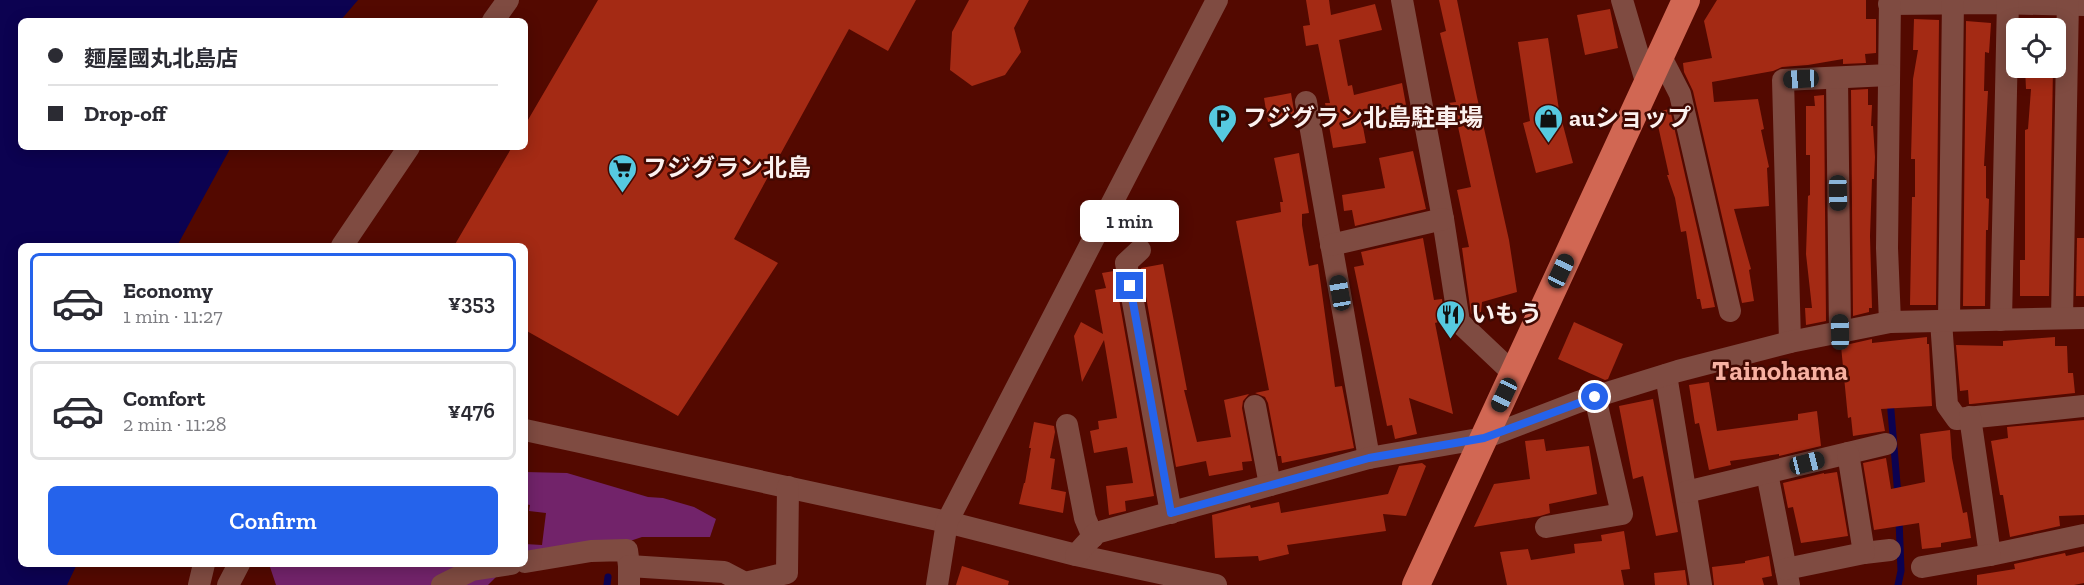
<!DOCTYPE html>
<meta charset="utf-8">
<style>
body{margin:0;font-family:"Zilla Slab","Noto Sans JP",serif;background:#f7f7f7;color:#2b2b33;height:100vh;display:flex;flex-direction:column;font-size:22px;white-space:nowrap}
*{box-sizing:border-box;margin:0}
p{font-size:20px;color:#7c7c81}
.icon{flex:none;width:33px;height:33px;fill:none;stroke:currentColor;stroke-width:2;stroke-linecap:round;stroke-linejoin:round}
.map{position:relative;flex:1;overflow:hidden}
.side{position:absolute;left:18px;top:243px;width:510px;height:324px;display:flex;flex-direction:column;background:#fff;border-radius:9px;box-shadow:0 3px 15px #0003}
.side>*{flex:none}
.top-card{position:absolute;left:18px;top:18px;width:510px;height:132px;border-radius:9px;box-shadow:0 3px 15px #0003;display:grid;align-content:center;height:132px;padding:0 30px;background:#fff}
.fabs{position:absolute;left:2006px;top:18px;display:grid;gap:12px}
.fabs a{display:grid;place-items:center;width:60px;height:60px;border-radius:9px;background:#fff;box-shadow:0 3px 15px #0003;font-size:30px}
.end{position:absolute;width:27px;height:27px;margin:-14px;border:8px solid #2563eb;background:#fff;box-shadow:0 0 0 3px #fff}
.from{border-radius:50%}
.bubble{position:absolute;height:42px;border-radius:9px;background:#fff;box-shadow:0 3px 15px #0003;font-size:20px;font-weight:600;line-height:42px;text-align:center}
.car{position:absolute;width:18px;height:36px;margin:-18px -9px;border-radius:8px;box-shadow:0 0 4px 2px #0007;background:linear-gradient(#222 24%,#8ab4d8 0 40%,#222 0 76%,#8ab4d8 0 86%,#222 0)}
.top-card b{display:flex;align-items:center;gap:21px;height:57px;font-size:22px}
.top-card b+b{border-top:2px solid #e1e1e2}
.top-card i{width:15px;height:15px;background:#2b2b33}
ul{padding:10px 0 0;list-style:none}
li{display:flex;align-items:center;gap:18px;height:99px;margin:0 12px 9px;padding:0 18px;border:3px solid #e1e1e2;border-radius:9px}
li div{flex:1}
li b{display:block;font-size:22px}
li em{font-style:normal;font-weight:600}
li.selected{border-color:#2563eb}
li>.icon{width:54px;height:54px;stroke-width:1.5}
.primary-button{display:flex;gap:12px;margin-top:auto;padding:12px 30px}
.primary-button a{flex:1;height:69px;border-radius:9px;background:#2563eb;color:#fff;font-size:24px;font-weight:600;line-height:69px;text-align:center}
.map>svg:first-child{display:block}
.green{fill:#72236a}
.water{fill:#0c0251}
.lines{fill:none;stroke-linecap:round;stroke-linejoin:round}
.stream{stroke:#0c0251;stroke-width:7}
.building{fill:#a42a14}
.minor{stroke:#7f4b41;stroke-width:22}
.major{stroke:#d16753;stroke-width:28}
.route{stroke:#2563eb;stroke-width:8}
.labels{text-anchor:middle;stroke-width:5;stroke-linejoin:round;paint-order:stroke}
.poi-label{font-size:24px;font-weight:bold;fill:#fbf1ef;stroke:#410902;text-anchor:start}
.quarter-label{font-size:27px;font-weight:bold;fill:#f7b0a1;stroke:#410902}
</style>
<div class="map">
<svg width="2084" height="585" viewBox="0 0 2084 585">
<rect width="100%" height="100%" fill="#530900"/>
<g class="green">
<path d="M525 472 567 473 648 497 663 498 694 507 716 519 710 537H642L627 542 528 552 525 544 542 545 546 513 529 511 530 505 525 504Z"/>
<path d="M269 564H509L488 585H276Z"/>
</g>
<path class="water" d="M0 0H358L340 21H21V147H231L177 246H21V564H77L67 585H0Z"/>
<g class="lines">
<g class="stream">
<path d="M1890 399 1898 496"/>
<path d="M607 585 608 577"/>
<path d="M1898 585 1901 571 1899 519"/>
</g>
</g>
<g class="building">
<path d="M598 0H916L888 51 849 29 734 239 778 263 678 416 525 330V246H454L512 147H525V125Z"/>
<path d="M969 0H1029L1014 28 1021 52 1005 75 972 86 950 70 952 32Z"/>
<path d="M1306 0H1329L1331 15 1375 4 1382 30 1339 40 1348 86 1352 85 1354 95 1402 83 1406 105 1361 116 1366 143 1333 148 1325 103H1330L1318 44 1306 46 1303 26 1310 25Z"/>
<path d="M1439 0H1457L1477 97 1509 240 1517 292 1482 302 1481 312 1471 314 1462 248 1469 247 1457 190 1471 187 1457 122 1453 123 1448 103 1456 102 1440 33 1446 31Z"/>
<path d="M1717 0H1866V19H1876V53L1865 54 1866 63 1843 64V59L1808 65 1782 67 1773 71 1712 82 1714 102 1758 99 1764 129 1761 130 1769 167 1767 168 1769 206 1734 209 1751 269 1749 270 1754 301 1742 303 1693 91 1684 72 1683 63 1712 58 1704 21Z"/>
<path d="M1610 9 1618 48 1585 55 1577 15Z"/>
<path d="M1914 19 1939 20 1936 305H1910L1912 197H1915V159H1911L1913 79 1918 50H1913Z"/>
<path d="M1966 21 1991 23 1989 53 1985 52 1984 91H1988L1984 166H1986V198L1989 199 1988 230H1986L1985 306H1963Z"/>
<path d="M1548 38 1559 110 1573 163 1536 173 1523 123 1530 121 1518 42Z"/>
<path d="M2025 68H2053L2049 296H2020V260H2025V130L2028 129 2031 89H2026Z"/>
<path d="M1868 89V105H1872L1871 126H1873L1875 157 1874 179H1872L1870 236 1872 308H1869V312L1853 316 1851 90Z"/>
<path d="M1291 93 1295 117 1268 122 1264 98Z"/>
<path d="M1824 95 1826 321 1806 325 1805 308H1812L1806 254 1808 196 1810 195V155H1806V106H1815L1814 96Z"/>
<path d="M1670 109 1715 307 1702 309 1700 299H1697L1686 231 1681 232 1675 198 1667 175H1669L1655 112Z"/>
<path d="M1413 151 1426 209 1355 226 1352 210 1344 211 1342 195 1385 188 1379 158Z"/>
<path d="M1299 153 1309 213 1302 214V225L1309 266 1318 264 1335 387 1342 386 1354 448 1282 463 1281 456H1278L1268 403 1265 397 1255 393 1269 390 1236 221 1281 212 1280 202H1283L1274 158Z"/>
<path d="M1423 238 1434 300 1442 299 1445 320 1435 323 1453 414 1409 398 1417 434 1395 439 1392 425 1387 426 1354 267 1364 265 1361 252Z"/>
<path d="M2077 238H2084V296H2076Z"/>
<path d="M1163 264 1187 390H1184L1197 442 1231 437 1224 400 1249 394 1243 401 1242 408 1252 461 1242 462 1243 470 1209 476 1206 461 1176 467 1141 268Z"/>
<path d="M1114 271 1154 496 1125 501 1126 511 1109 515 1106 486 1133 483 1127 447 1094 453 1090 431 1099 429 1098 421 1117 418 1115 405 1104 340 1082 382 1074 336 1081 322 1103 334 1095 290 1106 288 1102 273Z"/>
<path d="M1574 322 1623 344 1608 379 1605 380 1558 359Z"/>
<path d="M1927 337V344H1929L1932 406 1881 409 1885 431 1853 436 1851 417 1848 418 1841 346 1872 339V343Z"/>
<path d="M2055 337V346H2067L2068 373H2073L2075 393 1971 404H1969L1968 390 1960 391 1956 345 2003 346V341Z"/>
<path d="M1709 382 1717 431 1798 420V414L1817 411 1821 446 1779 456V454L1730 461 1731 465 1709 470 1699 423 1695 424 1689 385Z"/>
<path d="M1653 399 1678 532 1656 536 1643 476 1633 479 1619 406Z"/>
<path d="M2084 420V515L2059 516 2060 526 2010 537 2003 495H2000L1991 441 2008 438 2007 427Z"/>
<path d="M1034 422 1054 426 1055 432 1050 458 1055 459 1051 489 1066 492 1063 513 1019 504 1024 483H1025L1031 448H1029Z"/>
<path d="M1950 430 1952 458 1963 513 1967 512 1971 538 1941 543V547L1922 549 1919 523 1874 530 1863 463 1886 458 1891 489 1925 482 1920 434Z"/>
<path d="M1544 439 1546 451 1589 446 1597 494 1549 504 1550 513 1540 516 1474 527 1494 484 1530 479 1525 441Z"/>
<path d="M1422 463 1426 466 1406 516 1383 514 1386 531 1287 545 1289 554 1259 561 1258 556 1215 558 1212 515 1250 505 1251 508 1279 502 1281 513 1388 494 1399 466Z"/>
<path d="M1837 472 1848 536 1801 543 1793 507 1788 508 1783 483 1824 473V474Z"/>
<path d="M1624 531 1630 569 1621 570 1624 585H1507L1500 552 1528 549 1531 560 1575 553 1574 544 1602 541 1601 535Z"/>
<path d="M2084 552V583L2074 585H1977V575L2015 569 2014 564 2065 553 2066 556Z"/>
<path d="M1769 556 1772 576 1762 578 1764 585H1714L1712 567 1745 563V561Z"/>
<path d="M962 566 1009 581 1008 585H956Z"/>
<path d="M1685 570 1687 585H1655L1654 573Z"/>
</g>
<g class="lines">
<g class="minor">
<path d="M1402 0 1443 219 1459 322 1514 374"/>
<path d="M1622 0 1647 85"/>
<path d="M1889 4 1995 3 2084 5"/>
<path d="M493 21 508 0"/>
<path d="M1660 55 1680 94 1730 311"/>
<path d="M1837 78 1840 332"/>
<path d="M1306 102 1369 458"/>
<path d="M1331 245 1443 219"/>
<path d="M342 246 409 147"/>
<path d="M1140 250 1126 263 1171 513"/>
<path d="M2062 318 2068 0"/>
<path d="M2001 320 2008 0"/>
<path d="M1941 321 1947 405 1957 419 2084 406"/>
<path d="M1949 321 1953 0"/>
<path d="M1890 322 1887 248 1890 0"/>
<path d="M1790 342 1783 80 1889 75"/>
<path d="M1666 375 1701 585"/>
<path d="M1255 406 1270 485"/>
<path d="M1970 417 1990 555 2084 535"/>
<path d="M1067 425 1085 518 1093 537"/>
<path d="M525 430 947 522 1076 555 1216 585"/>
<path d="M1767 473 1789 585"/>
<path d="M1686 492 1886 444"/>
<path d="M1546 527 1622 514 1595 397"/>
<path d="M1864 553 1890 550"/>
<path d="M1076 555 1096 533 1369 458 1484 438 1578 402 1678 371 1790 342 1890 322 2084 318"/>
<path d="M525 562 591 551 627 550 629 566"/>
<path d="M1922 567 1990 555"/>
<path d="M1786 569 1864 553 1848 453"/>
<path d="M199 585 204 564"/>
<path d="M228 585 239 564"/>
<path d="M442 585 472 570 511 564"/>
<path d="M629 585V566L724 572 745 583 787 573 788 487"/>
<path d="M937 585 947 522 1217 0"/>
</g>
<path class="major" d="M1416 585 1686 0"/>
</g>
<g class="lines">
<path class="route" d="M1130 286 1171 513 1369 458 1484 438 1595 397"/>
</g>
<defs>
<symbol id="parking-pin" viewBox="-11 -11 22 30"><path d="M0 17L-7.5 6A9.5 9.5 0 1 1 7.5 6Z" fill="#56c9e0" stroke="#410902"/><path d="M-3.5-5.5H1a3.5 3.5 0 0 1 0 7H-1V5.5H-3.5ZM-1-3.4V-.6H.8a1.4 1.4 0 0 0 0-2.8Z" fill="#111"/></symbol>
<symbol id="shop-pin" viewBox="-11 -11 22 30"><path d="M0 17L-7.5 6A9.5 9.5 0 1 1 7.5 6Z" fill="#56c9e0" stroke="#410902"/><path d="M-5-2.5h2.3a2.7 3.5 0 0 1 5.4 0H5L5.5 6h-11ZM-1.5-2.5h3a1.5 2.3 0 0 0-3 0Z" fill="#111"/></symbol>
<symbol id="supermarket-pin" viewBox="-11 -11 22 30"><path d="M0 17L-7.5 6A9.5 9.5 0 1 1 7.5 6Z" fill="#56c9e0" stroke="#410902"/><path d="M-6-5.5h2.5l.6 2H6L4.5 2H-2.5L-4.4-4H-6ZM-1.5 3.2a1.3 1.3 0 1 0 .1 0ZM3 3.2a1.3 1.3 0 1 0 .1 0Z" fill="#111"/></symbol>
<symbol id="restaurant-pin" viewBox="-11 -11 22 30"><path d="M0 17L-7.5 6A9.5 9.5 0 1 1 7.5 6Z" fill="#56c9e0" stroke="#410902"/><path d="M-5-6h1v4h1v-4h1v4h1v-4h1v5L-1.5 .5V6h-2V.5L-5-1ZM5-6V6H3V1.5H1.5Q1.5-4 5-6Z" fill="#111"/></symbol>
</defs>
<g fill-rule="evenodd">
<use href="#parking-pin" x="1206" y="102" width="33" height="45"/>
<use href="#shop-pin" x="1532" y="102" width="33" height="45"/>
<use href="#supermarket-pin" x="606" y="152" width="33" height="45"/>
<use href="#restaurant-pin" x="1434" y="298" width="33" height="45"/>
</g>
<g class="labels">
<g class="poi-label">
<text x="1243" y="126">フジグラン北島駐車場</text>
<text x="1569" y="126">auショップ</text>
<text x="643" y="176">フジグラン北島</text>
<text x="1471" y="322">いもう</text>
</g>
<g class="quarter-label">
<text x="1780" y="380">Tainohama</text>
</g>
</g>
</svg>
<div class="fabs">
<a><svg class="icon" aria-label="locate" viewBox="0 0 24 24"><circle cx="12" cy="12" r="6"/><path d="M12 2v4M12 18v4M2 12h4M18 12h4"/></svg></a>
</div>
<i class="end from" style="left:1595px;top:397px"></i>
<i class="end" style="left:1130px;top:286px"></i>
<div class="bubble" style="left:1080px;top:200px;width:99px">1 min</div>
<i class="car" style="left:1801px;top:79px;rotate:267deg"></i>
<i class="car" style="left:1838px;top:193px;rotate:179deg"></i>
<i class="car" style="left:1561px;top:271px;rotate:25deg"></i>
<i class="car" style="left:1340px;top:293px;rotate:350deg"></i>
<i class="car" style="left:1840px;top:332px;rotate:359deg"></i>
<i class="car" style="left:1504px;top:395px;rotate:205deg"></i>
<i class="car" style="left:1807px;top:463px;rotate:76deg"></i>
<div class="top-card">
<b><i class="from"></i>麵屋國丸北島店</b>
<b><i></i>Drop-off</b>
</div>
<section class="side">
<ul>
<li class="selected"><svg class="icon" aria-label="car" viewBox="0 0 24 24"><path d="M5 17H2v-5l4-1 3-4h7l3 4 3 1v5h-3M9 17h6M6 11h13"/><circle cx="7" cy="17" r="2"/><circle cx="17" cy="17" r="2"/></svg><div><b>Economy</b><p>1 min · 11:27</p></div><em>¥353</em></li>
<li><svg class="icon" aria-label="car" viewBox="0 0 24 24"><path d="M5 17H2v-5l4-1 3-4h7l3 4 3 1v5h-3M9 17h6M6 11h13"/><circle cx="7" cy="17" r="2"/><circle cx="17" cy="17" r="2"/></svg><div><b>Comfort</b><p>2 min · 11:28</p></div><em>¥476</em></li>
</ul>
<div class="primary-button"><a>Confirm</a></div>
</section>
</div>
